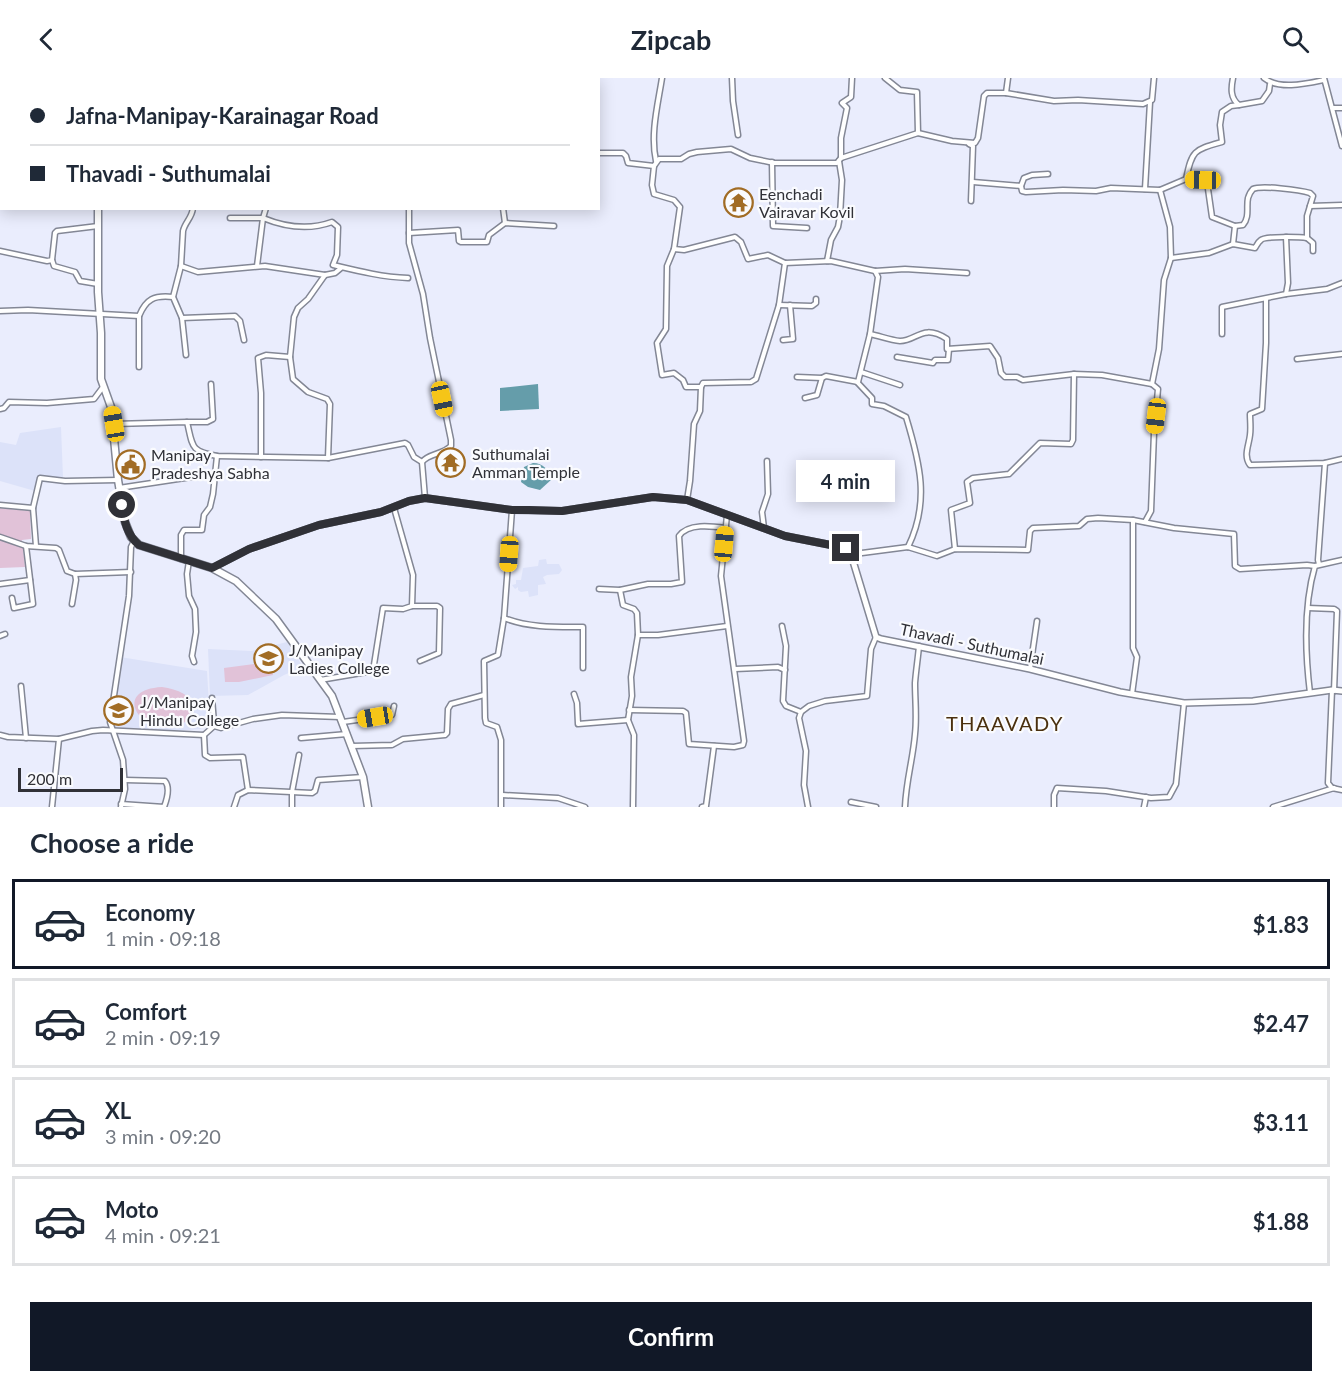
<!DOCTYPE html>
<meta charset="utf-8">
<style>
body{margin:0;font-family:Lato,sans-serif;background:#f2f2f3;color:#1f2937;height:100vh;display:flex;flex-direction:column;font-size:22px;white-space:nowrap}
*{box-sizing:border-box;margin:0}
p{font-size:20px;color:#747a83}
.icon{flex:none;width:33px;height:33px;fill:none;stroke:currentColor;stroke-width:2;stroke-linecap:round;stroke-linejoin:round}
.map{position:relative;height:729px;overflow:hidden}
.side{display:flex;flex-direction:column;background:#fff;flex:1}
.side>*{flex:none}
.hud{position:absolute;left:0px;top:0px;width:600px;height:132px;box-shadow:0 3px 15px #0003;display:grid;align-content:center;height:132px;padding:0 30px;background:#fff}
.scale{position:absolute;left:18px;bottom:15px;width:105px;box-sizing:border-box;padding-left:6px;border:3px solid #303137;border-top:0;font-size:16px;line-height:21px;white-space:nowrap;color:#303137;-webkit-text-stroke:4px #fafbfe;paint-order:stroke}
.end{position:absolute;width:27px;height:27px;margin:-14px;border:8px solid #303137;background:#fff;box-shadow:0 0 0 3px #fff}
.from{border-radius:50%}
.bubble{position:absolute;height:42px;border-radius:0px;background:#fff;box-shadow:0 3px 15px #0003;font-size:20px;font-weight:700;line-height:42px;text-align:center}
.car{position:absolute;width:18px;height:36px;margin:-18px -9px;border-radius:8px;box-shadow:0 0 4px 2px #0007;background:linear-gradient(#f5c518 24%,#345 0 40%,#f5c518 0 76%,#345 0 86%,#f5c518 0)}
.hud b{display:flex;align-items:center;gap:21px;height:57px;font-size:22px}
.hud b+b{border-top:2px solid #e0e1e3}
.hud i{width:15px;height:15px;background:#1f2937}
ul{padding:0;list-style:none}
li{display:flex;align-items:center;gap:18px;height:90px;margin:0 12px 9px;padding:0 18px;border:3px solid #e0e1e3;border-radius:0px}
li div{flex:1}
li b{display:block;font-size:22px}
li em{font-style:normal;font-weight:700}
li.active{border-color:#111827}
li>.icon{width:54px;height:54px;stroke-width:1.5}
h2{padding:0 30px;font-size:27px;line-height:72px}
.action{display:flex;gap:12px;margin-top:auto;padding:12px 30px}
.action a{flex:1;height:69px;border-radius:0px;background:#111827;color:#fff;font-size:24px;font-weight:700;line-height:69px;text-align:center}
header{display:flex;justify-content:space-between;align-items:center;height:78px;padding:0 30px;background:#fff;font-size:27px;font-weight:700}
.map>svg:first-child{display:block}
.built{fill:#dce2f9}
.green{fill:#e1c2d8}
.water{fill:#659daa}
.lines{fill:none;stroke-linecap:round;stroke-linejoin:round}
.street-casing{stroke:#838795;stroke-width:7}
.secondary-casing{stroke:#838795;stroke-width:8}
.primary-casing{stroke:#838795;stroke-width:9}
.street{stroke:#fff;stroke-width:4}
.secondary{stroke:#fff;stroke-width:5}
.primary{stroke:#fff;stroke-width:6}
.route{stroke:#303137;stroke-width:8}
.labels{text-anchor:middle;stroke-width:4.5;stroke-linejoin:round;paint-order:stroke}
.poi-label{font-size:16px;fill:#303137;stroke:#fafbfe;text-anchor:start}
.street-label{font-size:16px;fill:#303137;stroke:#fafbfe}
.quarter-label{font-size:20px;letter-spacing:1.5px;fill:#4a300f;stroke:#fafbfe}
</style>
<header><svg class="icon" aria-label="back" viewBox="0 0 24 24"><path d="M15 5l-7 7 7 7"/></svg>Zipcab<svg class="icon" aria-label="search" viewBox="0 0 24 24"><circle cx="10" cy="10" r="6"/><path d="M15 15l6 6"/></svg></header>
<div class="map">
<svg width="1342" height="729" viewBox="0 0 1342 729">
<rect width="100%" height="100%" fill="#eaedfd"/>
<g class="built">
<path d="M61 349 63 400 39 398 35 413 0 403V364L16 367 20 355Z"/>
<path d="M546 481 547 486H559L562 492 559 496 547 497 543 499 546 506 538 507V517L529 519 528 513 521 514 518 512V509L515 511 512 507 516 506V502H521L523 490 538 488 539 482Z"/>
<path d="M287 564 303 589 284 597 248 617 210 618 208 571 251 573Z"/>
<path d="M120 579 207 593 209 627 212 631 213 647 200 651 148 655 115 651 113 636Z"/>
</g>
<g class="green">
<path d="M0 430 30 433 31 461 22 462 25 489 0 490Z"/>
<path d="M270 584 273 597 239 604H225L224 590Z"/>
<path d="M162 609C170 610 177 612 184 616 195 624 193 642 180 647 144 661 108 612 162 609Z"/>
</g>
<g class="water">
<path d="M538 306 539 331 500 333V310Z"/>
<path d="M533 385C543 385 549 392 552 401L540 412 528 409 521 404 524 389Z"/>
</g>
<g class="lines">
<defs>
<g id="street">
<path d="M84 0V2"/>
<path d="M193 0V2"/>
<path d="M471 0 472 2"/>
<path d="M732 0 733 23 738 57"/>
<path d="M885 0 900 12 917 14 918 55"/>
<path d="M1233 0C1231 10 1230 20 1239 27L1262 23 1269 13 1270 6"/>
<path d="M1264 0C1279 12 1305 6 1324 2"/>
<path d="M1324 0 1342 68"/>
<path d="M516 2V0"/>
<path d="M1006 15 1008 0"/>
<path d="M1333 30H1342"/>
<path d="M969 66 973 68 971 123"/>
<path d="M598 75H623L626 78 628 85 654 88 659 81H681L689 76 697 74 731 71 750 80 774 85H837L841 80 918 55 952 63 975 65 978 60 984 18 987 15H1006L1054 23 1078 22 1143 26 1152 22 1154 0"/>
<path d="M841 80V60L847 30 842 25 851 19 852 0"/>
<path d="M656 83C650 56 658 26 662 0"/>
<path d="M772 84 773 148 807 150"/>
<path d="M654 88 652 107 654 116 674 122 680 129 674 171 684 172 735 159 741 164 748 181 768 177 785 185 831 183 875 193 905 191 967 195"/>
<path d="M1186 101C1192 72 1194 72 1222 64L1220 47 1222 34 1231 28 1239 27"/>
<path d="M973 104 1021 108 1024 100 1032 97 1048 96"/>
<path d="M1021 108 1022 113 1026 114 1063 112 1096 113 1111 110 1160 112 1186 101 1203 102 1207 104 1212 139 1235 148 1243 147C1250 139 1246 129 1248 120 1249 117 1251 113 1253 111 1261 107 1300 112 1310 115L1313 118 1310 128 1342 127"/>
<path d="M1145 111 1150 24"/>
<path d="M409 130V165L423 216 430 260 451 362V368C442 377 429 375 422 384L425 420"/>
<path d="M503 130 505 145"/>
<path d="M230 140H263L266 130"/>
<path d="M409 155 458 152 459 163 461 164H487L489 157 505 145 554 148"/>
<path d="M1307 160 1313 165V173"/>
<path d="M1233 166 1235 148"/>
<path d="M674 171 667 188 666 251 657 265 662 297 674 295 683 302 686 309H701"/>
<path d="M0 173 47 183 52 182 55 155 57 153 98 148"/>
<path d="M1171 180 1209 175 1233 166 1255 170C1257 167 1258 164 1261 162 1264 158 1300 159 1307 160V138L1310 128"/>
<path d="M52 182 54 188 75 194 80 203 98 206"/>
<path d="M827 183 831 162 838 149 840 138 842 102 839 83"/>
<path d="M181 188 198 194 265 188 325 197 335 195 341 190"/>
<path d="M257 188 263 140C285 149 310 152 332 144L338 149 337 177 333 187C358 193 382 199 408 200"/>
<path d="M1286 216 1327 211 1342 205"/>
<path d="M173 219 181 188 183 153C185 144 192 140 193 130"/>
<path d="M1266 222V265L1262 331 1250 336C1250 342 1251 350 1250 357 1249 367 1243 378 1250 387L1325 385 1342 381"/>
<path d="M779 227 812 228 816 225V221"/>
<path d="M0 233 28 232 139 238C146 221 154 217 173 219L182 240 235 238 240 243 244 262"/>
<path d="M182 240 186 277"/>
<path d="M870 256C880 258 890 262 900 263 917 263 922 245 947 261V271L990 268 998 280 1001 295 1005 299H1017L1023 302 1074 296 1102 297 1152 306"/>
<path d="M1222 256V229L1286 216 1288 205 1286 159"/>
<path d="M783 262 793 261 790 227"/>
<path d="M290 279 293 301 308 314 327 321 330 326 328 380"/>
<path d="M897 279 933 285 935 282H948L949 271"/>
<path d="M1297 281 1342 276"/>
<path d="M139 289V238"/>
<path d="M861 294 900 307"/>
<path d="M797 299 822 300"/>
<path d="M857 304 872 320V326L884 328 906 339C920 385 930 424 908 469"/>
<path d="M805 320 817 317 822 300 826 298 858 304 870 256 878 199 875 193"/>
<path d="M0 331 4 330 9 324 47 325 94 321 103 309"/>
<path d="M187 344H207L213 341 211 306"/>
<path d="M114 346 187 344C193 369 190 373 217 378L328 380 405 365 408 367 414 379 422 384"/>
<path d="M261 379V315L258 280 266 277 290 279 294 239 298 230 308 221 325 197"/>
<path d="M119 410 198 398H216"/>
<path d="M687 422 690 403 694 346 700 333 701 309 703 305 751 304 756 301 779 227 785 185"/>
<path d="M0 427 33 430"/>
<path d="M1145 444 1151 433 1154 355 1158 311 1152 306 1159 271 1164 202 1171 180 1170 149 1160 112"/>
<path d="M764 450 762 434 768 416 767 383"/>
<path d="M0 459 26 468 56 470 59 472 67 493 75 496 131 494"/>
<path d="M36 468 33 430 40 400 65 403 118 402"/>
<path d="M847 470 862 475 908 469 937 478 955 471 1028 472 1030 453 1033 450 1079 448 1087 441 1098 440 1133 442 1174 450 1234 456 1235 488 1240 491 1307 487 1315 488"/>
<path d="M955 471 951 432 970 425 967 404 973 400 1009 396 1040 365 1071 366 1073 362 1074 296"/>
<path d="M181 481V457L184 452H202L204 437 210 429 213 416 217 378"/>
<path d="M189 483 187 496 189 518 195 531 196 554 192 578 194 584"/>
<path d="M1319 486 1318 482 1325 385"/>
<path d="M0 506 30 502"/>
<path d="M599 511 620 512 648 506H671L682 504 679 458C688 445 711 448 726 450"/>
<path d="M620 512 623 527 634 531 637 535 638 557 631 599 632 618 628 642 634 657 633 729"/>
<path d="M12 520 14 530 33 526 26 468"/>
<path d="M72 526 76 502 75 496"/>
<path d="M412 528H437L440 530 439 575 420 583"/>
<path d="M1308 530 1334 531 1337 533 1334 613"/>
<path d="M504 540C529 550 557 549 583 549V590"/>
<path d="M782 548 786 568 783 623 786 628 801 634"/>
<path d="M638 557H658L727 548"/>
<path d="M0 558 5 556"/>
<path d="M735 591 778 589 785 592"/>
<path d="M1030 591 1037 543"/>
<path d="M320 602 373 593 383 530 403 531 412 528 413 497 394 430"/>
<path d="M21 608 26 660"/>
<path d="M1332 612 1328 705 1332 710 1342 712"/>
<path d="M1310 615C1305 574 1303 529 1315 488L1342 482"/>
<path d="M574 616 577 625 578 646 628 642"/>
<path d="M1132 616 1137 579 1133 570V442"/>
<path d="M212 620 214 645V648L204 657 205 677 210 680 243 679 248 712"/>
<path d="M629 632 683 633 686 635 689 666 734 669 743 667 744 663 721 498 727 437"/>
<path d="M343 644 392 637 394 628"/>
<path d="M214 648 221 650 253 641 282 637 340 639"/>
<path d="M0 657 8 659 59 661 92 653 103 652 204 657"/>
<path d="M301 660 347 656"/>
<path d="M352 668 392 667 403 661 445 657 447 655 448 631 451 626 484 617"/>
<path d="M502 717 558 720 585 729"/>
<path d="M851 724 876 729"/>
<path d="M121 726 164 729C167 721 170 709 165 703L125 702"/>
<path d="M52 729 59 661"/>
<path d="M121 729 125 711 123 682 110 644 129 518 131 469 134 463"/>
<path d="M234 729 238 717 248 712 312 715 315 713 318 702 363 699"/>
<path d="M292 729V714L299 677"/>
<path d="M501 729V662L497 649 486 645 485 640 484 583 498 577 504 540 512 432"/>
<path d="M702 729 706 728 714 668"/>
<path d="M808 729 804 707 806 673 799 640 801 634 809 628 825 623 867 618 871 571 876 559"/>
<path d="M905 729C906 703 913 681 915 656 917 639 915 622 915 605 916 592 918 580 919 568"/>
<path d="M1054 729V717L1057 710 1106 713 1151 720 1169 719 1176 706 1184 625"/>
<path d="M1144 729 1146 719"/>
<path d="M1273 729 1334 710"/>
</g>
<path id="secondary" d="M212 490 249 471 319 447 381 434 409 423 425 420 512 432 562 433 653 419 687 422 785 458 846 470 853 483 876 559 881 561 1030 591 1120 614 1184 625 1253 623 1332 612 1342 613"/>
<g id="primary">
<path d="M46 0 47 2"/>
<path d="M98 130V214L101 255V301L111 329 118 402 125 444 131 459 139 467 212 490 236 503 276 541 332 618 363 699 368 729"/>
</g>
</defs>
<use href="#street" class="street-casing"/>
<use href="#secondary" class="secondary-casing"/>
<use href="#primary" class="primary-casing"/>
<use href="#street" class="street"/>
<use href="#secondary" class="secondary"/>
<use href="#primary" class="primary"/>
</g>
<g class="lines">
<path class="route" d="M122 427C124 443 127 457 139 467L212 490 249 471 319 447 381 434 409 423 425 420 512 432H529L562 433 653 419 687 422 785 458 846 470"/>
</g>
<defs>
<symbol id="temple-ring" viewBox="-11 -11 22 22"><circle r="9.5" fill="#fafbfe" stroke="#a16c25" stroke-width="1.5"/><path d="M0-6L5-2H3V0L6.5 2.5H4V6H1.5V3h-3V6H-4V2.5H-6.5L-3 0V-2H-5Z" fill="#a16c25"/></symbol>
<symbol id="civic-ring" viewBox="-11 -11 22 22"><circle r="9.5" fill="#fafbfe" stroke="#a16c25" stroke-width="1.5"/><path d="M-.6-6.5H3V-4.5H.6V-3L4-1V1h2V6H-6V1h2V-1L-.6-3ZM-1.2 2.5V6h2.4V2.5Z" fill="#a16c25"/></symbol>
<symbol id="school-ring" viewBox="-11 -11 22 22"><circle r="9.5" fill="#fafbfe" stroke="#a16c25" stroke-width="1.5"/><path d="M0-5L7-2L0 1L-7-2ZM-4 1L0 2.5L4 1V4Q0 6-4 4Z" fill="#a16c25"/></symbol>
</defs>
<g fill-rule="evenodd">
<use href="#temple-ring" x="722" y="108" width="33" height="33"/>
<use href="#temple-ring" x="434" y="368" width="33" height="33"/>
<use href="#civic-ring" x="114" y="370" width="33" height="33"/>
<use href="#school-ring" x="252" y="564" width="33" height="33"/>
<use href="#school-ring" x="102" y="616" width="33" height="33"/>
</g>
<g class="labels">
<g class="poi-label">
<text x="759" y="122">Eenchadi<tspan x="759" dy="18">Vairavar Kovil</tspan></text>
<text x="472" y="382">Suthumalai<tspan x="472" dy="18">Amman Temple</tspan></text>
<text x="151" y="383">Manipay<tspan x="151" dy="18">Pradeshya Sabha</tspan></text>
<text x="289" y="578">J/Manipay<tspan x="289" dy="18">Ladies College</tspan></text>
<text x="140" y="630">J/Manipay<tspan x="140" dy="18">Hindu College</tspan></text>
</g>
<g class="street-label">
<text transform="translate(972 566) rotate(12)" y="6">Thavadi - Suthumalai</text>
</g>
<g class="quarter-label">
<text x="1005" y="653">THAAVADY</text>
</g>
</g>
</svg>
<div class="scale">200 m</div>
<i class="end from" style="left:122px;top:427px"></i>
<i class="end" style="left:846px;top:470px"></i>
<div class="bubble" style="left:796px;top:382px;width:99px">4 min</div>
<i class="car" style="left:1203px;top:102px;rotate:271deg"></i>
<i class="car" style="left:442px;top:321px;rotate:168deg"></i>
<i class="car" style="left:1156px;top:338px;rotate:187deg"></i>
<i class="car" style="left:114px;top:346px;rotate:351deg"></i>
<i class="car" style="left:724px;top:466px;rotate:5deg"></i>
<i class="car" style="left:509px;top:476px;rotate:184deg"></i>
<i class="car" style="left:375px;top:639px;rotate:261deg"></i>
<div class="hud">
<b><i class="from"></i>Jafna-Manipay-Karainagar Road</b>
<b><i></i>Thavadi - Suthumalai</b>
</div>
</div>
<section class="side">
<h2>Choose a ride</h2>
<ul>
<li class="active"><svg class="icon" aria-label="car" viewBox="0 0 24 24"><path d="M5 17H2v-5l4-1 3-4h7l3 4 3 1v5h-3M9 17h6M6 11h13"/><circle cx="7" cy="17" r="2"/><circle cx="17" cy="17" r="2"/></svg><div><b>Economy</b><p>1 min · 09:18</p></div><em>$1.83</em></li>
<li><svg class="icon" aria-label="car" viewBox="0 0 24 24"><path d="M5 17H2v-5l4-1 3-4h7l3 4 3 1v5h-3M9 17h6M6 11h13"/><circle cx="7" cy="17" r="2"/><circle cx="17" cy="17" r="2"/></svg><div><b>Comfort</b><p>2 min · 09:19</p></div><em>$2.47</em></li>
<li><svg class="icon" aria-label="car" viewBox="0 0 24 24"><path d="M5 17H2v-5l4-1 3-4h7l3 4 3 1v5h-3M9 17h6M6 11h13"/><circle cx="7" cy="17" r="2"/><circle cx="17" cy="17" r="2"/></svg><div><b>XL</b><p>3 min · 09:20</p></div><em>$3.11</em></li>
<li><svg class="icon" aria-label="car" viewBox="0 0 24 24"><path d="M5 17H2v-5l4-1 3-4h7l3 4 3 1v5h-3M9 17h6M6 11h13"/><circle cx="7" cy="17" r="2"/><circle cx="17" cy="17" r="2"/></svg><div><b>Moto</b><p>4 min · 09:21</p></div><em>$1.88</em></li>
</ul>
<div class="action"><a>Confirm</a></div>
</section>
